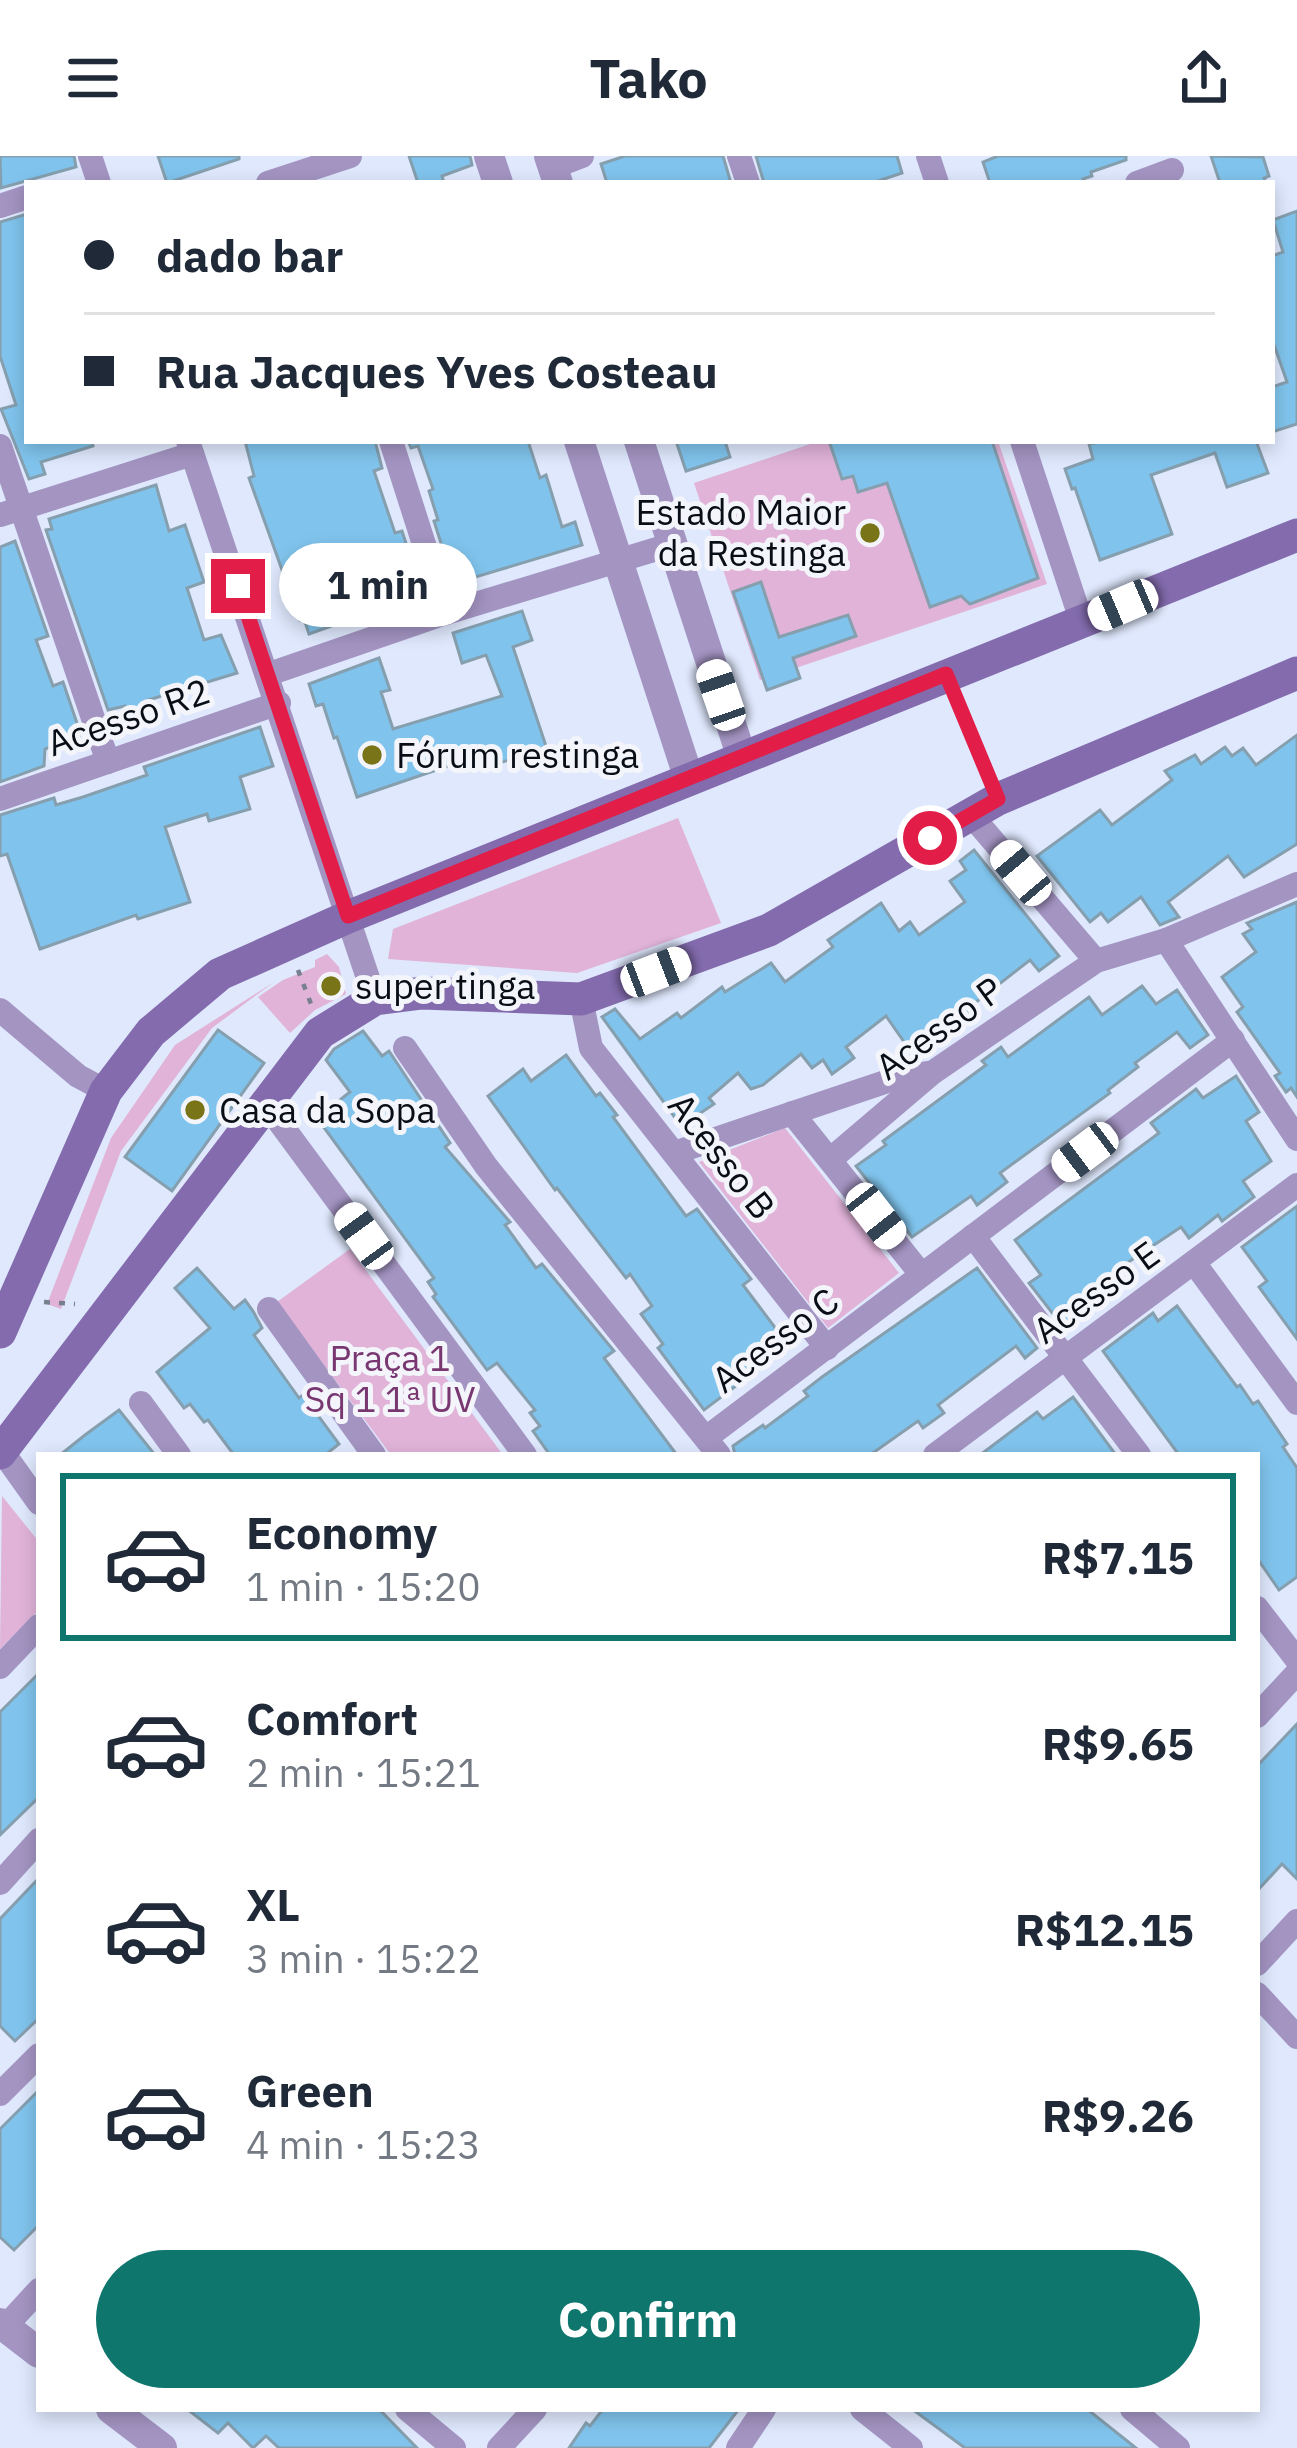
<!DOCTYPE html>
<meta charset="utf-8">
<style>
body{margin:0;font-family:"IBM Plex Sans",sans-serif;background:#f6f6f7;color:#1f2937;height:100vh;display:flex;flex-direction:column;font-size:45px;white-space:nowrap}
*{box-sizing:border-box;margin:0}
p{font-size:39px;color:#747a83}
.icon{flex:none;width:66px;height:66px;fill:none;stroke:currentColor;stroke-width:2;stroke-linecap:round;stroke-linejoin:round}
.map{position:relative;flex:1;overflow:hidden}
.panel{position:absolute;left:36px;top:1296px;width:1224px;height:960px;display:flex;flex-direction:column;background:#fff;border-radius:0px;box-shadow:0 6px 18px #0003}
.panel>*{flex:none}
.top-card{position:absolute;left:24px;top:24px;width:1251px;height:264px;border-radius:0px;box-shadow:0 6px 18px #0003;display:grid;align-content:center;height:264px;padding:0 60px;background:#fff}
.end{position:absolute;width:54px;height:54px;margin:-27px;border:15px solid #e11d48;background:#fff;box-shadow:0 0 0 6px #fff}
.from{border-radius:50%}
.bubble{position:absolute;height:84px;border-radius:42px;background:#fff;box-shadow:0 6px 18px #0003;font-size:39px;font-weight:700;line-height:84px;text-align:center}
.car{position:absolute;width:36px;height:72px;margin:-36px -18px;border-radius:15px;box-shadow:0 0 9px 3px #0007;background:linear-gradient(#fff 24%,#345 0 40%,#fff 0 76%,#345 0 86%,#fff 0)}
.top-card b{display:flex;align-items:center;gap:42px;height:114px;font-size:45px}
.top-card b+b{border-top:3px solid #e0e1e3}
.top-card i{width:30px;height:30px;background:#1f2937}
ul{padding:21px 0 0;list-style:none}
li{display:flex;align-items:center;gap:36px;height:168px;margin:0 24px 18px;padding:0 36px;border:6px solid transparent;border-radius:0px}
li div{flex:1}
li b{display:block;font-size:45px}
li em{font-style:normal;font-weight:700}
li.current{border-color:#0f766e}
li>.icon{width:108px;height:108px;stroke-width:1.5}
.primary-button{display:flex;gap:24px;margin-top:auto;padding:24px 60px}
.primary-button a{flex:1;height:138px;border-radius:72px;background:#0f766e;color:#fff;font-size:48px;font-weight:700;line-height:138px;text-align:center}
header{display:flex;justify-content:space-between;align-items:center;height:156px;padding:0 60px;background:#fff;font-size:54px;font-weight:700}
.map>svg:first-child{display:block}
.green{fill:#e1b3d9}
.building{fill:#80c4ed;stroke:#859faf;stroke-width:3}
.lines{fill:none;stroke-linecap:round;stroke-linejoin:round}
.path{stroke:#787f8e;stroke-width:4.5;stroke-dasharray:6 9;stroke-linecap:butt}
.service{stroke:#a394c2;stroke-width:12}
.minor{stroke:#a394c2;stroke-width:24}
.tertiary{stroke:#a394c2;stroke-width:30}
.secondary{stroke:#836bad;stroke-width:33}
.route{stroke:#e11d48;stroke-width:15}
.poi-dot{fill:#797418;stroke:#f3f5fa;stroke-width:4.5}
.labels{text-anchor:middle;stroke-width:10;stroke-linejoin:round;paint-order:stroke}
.poi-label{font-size:36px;fill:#090d15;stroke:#f3f5fa;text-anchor:start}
.street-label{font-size:36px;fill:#090d15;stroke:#f3f5fa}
.park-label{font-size:36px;fill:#793771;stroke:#f3f5fa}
</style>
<header><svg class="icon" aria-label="menu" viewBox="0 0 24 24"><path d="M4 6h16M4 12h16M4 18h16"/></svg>Tako<svg class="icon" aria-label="share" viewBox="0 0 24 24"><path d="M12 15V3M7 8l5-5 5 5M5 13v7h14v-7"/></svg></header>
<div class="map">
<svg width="1297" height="2292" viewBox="0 0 1297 2292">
<rect width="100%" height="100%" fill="#dfe8fd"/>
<g class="green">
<path d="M819 285H998L1047 428 760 524 694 327Z"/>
<path d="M678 662 721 767 577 817 388 803 393 773Z"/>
<path d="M327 798 339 811 346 838 315 854 290 877 258 841 283 824 315 811V804Z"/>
<path d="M274 826 212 872 121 995 61 1153 47 1148 111 982 175 889Z"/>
<path d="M785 972 899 1117 828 1172 699 1006Z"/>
<path d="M350 1093 503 1299H391L277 1146Z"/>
<path d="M2 1340 39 1386V1454L0 1493Z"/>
</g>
<g class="building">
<path d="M0 0H74L76 11 1 32Z"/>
<path d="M158 0H239V3L167 27Z"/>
<path d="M409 0H470L472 9 442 20 444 27H418Z"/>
<path d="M625 0H723L731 27H607L601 8Z"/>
<path d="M756 0H897L902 17 872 27H764Z"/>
<path d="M998 0H1126V4L1091 16 1092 20 1083 23 1085 27H990L983 6Z"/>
<path d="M1211 0 1263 1 1269 20 1264 22 1266 27H1220Z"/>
<path d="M1297 55V268L1272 276V231L1287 226 1272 183V100L1283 96 1273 64Z"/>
<path d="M27 58V285H92L93 290 41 306 45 318 29 323 1 253 16 249 0 200V66Z"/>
<path d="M245 285H375L382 312 374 315 395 377 402 375 417 421 410 423 412 428 357 445 362 459 309 478 304 463 300 464 249 322 254 320Z"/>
<path d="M408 285H528L540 322 546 319 562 371 575 366 582 389 469 423 461 398 446 403 434 365 438 364 429 335 433 333 418 290 411 292Z"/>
<path d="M676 285H725L730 301 686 315Z"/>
<path d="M829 285H992L1038 422 970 448 961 440 930 451 887 327 858 336 853 320 842 323Z"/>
<path d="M1103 285H1256L1268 317 1227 331 1215 297 1151 319 1172 378 1100 404 1075 332 1072 333 1065 313 1093 303 1089 288Z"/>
<path d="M156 329 169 375 185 369 204 426 187 432 204 484 221 479 237 517 145 545 148 553 128 560 125 550 108 554 46 374 52 373 49 363Z"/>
<path d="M15 385 48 480 36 484 53 530 63 526 80 576 79 580 45 593 44 610 0 626V391Z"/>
<path d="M761 426 779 481 848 459 856 480 793 502 800 522 767 534 733 436Z"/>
<path d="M522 455 532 484 513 491 547 593 471 615 466 604 357 641 337 581 334 582 323 548 316 550 309 528 379 502 390 534 381 536 393 573 502 540 486 499 462 507 453 477Z"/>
<path d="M260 571 273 610 240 621 250 653 209 665 207 658 165 671 190 746 138 763 136 759 40 793 7 698 0 700V659L54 642 56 649 83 641 147 619 144 611Z"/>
<path d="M1297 579V688L1244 721 1228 700 1168 746 1179 761 1160 769 1141 741 1108 766 1101 757 1090 766 1037 700 1100 654 1112 669 1172 624 1165 615 1195 599 1201 608 1225 591 1232 600 1243 592 1256 609Z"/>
<path d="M974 694 1059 800 1039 815 1030 804 971 850 973 853 962 862 967 868 948 881 940 871 909 893 886 860 846 891 854 902 832 918 823 904 812 912 801 898 763 929 751 933 738 917 709 942 714 948 681 970 602 861 615 853 640 883 677 857 681 862 722 831 725 836 771 807 785 826 833 791 828 784 881 747 899 775 910 766 919 779 965 746 950 725 966 714 960 705Z"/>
<path d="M1297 746V941L1291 932 1286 936 1275 920 1280 917 1237 856 1243 851 1222 821 1256 796 1243 778 1252 773 1247 767Z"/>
<path d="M1142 830 1156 848 1177 834 1208 879 1190 892 1177 876 1135 907 1138 911 1108 934 1110 937 1000 1017 1007 1026 977 1049 971 1040 912 1081 856 1010 886 989 883 985 986 909 982 905 1001 891 1008 901 1089 841 1102 859Z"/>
<path d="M218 874 264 907 172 1035 125 1001Z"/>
<path d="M363 875 382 900 389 895 450 987 445 991 510 1066 505 1069 536 1112 542 1108 614 1195 604 1202 677 1299H550L533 1275 540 1270 530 1257 535 1254 497 1207 487 1214 433 1141 436 1138 428 1126 434 1122 317 962 350 936 326 904 334 893Z"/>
<path d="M566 899 596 940 600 937 617 959 613 961 686 1060 697 1053 733 1100 751 1123 743 1129 789 1190 704 1254 658 1192 663 1188 641 1158 652 1150 630 1118 626 1122 557 1032 555 1034 488 940 523 913 531 925Z"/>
<path d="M1236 920 1259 956 1246 965 1271 1005 1243 1025 1254 1041 1222 1065 1218 1059 1189 1082 1181 1071 1118 1113 1074 1148 1079 1161 1064 1172 1029 1127 1041 1119 1015 1084 1159 977 1151 967 1196 933 1203 942Z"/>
<path d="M1297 1050V1183L1259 1131 1267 1125 1242 1091Z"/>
<path d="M197 1112 234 1153 245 1144 253 1155 262 1172 254 1179 299 1242 303 1239 339 1288 325 1299H234L208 1264 204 1266 190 1248 184 1252 157 1216 210 1172 175 1132Z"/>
<path d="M977 1112 1037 1192 1025 1202 1016 1190 938 1249 944 1257 923 1272 918 1265 870 1299H735L733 1290 763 1269 765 1272 808 1240 804 1235 822 1221Z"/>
<path d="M1177 1150 1237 1231 1240 1229 1253 1248 1258 1245 1287 1288 1283 1291 1297 1312V1421L1279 1434 1257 1402V1299H1179L1103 1195 1153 1157 1158 1165Z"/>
<path d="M1073 1241 1116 1299H980L1037 1256 1043 1263Z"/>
<path d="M119 1254 155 1299H60L85 1279Z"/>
<path d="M39 1517V1641L0 1679V1556Z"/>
<path d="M1297 1568V1723L1282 1708 1257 1735V1610Z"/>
<path d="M39 1722V1862L15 1885 0 1870V1763Z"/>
<path d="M39 1934V2069L14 2094 0 2081V1973Z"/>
<path d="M187 2253H379L417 2292H279L266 2280 253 2292 228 2267 218 2277Z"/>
<path d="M603 2253H739L709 2292H569L586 2267 590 2270Z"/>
<path d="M912 2253H1087L1136 2292H965Z"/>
</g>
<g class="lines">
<g class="path">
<path d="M298 814 311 848"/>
<path d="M44 1146 75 1148"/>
</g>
<path class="service" d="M949 525 997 639"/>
<g class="minor">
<path d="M90 0 99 27"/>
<path d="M739 0 748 27"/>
<path d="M928 0 937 27"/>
<path d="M553 11 582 0"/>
<path d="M268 27 350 0"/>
<path d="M1137 27 1172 14"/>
<path d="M0 50 27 41"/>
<path d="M188 285 375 843"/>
<path d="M391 285 446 457"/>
<path d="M1022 285 1082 467"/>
<path d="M0 290 108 606"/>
<path d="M0 359 192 298"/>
<path d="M269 518 446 457 670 389"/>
<path d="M0 643 279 547"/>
<path d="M971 659 1096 805"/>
<path d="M1166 784 1297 983"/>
<path d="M581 843 591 892 827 1192"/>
<path d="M0 854 78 920 106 935"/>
<path d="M405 892 486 1010 719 1299"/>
<path d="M266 948 525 1299"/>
<path d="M792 957 921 1118"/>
<path d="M674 997 900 921 929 917"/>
<path d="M831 1003 932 917 1096 805 1166 784 1297 728"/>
<path d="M973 1080 1139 1299"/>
<path d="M1195 1108 1297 1247"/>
<path d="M269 1153 374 1299"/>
<path d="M141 1247 179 1299"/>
<path d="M706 1282 1233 884"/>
<path d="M2 1295 39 1347"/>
<path d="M935 1299 1297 1029"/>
<path d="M1257 1452 1297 1504"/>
<path d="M0 1511 39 1470"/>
<path d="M1257 1560 1297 1517"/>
<path d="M0 1727 39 1684"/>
<path d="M1257 1808 1297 1765"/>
<path d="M1257 1838 1297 1881"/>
<path d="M0 1938 39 1899"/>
<path d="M5 2171 39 2134"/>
<path d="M407 2253 454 2292"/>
<path d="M862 2253 911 2292"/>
<path d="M1132 2253 1178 2292"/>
<path d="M499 2292 535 2253"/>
<path d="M738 2292 764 2253"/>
</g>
<g class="tertiary">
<path d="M489 0 498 27"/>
<path d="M549 0 558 27"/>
<path d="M579 285 689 623"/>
<path d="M639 285 742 602"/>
<path d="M0 2167 39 2197"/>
<path d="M111 2253 162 2292"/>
</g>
<g class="secondary">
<path d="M0 1176 106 935 151 876 220 818 348 761 1297 379"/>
<path d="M0 1297 320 877 375 843 422 837 581 843 769 774 998 643 1297 517"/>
</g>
</g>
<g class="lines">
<path class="route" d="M238 430 348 760 946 518 998 643 930 682"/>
</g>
<g class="poi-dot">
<circle cx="870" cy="377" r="12"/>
<circle cx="372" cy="599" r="12"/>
<circle cx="331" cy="830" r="12"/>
<circle cx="195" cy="954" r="12"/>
</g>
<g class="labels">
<g class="poi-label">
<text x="846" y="369" text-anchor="end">Estado Maior<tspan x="846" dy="41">da Restinga</tspan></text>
<text x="396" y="612">Fórum restinga</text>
<text x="355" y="843">super tinga</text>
<text x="219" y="967">Casa da Sopa</text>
</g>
<g class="street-label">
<text transform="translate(128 561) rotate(-19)" y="13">Acesso R2</text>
<text transform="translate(939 872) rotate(-36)" y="13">Acesso P</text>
<text transform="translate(722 1000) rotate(52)" y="13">Acesso B</text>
<text transform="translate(1096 1136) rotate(-36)" y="13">Acesso E</text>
<text transform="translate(775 1184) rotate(-37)" y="13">Acesso C</text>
</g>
<g class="park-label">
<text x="390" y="1215">Praça 1<tspan x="390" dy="41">Sq 1 1ª UV</tspan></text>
</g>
</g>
</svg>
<i class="end from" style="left:930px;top:682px"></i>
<i class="end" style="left:238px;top:430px"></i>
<div class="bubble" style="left:279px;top:387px;width:198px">1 min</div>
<i class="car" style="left:1123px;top:449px;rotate:247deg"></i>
<i class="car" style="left:721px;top:539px;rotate:341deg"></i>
<i class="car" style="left:1021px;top:717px;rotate:320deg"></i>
<i class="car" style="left:656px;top:816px;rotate:69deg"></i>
<i class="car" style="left:1085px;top:996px;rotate:233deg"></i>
<i class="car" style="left:876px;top:1060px;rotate:142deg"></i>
<i class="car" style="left:364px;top:1080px;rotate:324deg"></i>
<div class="top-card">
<b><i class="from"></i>dado bar</b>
<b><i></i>Rua Jacques Yves Costeau</b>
</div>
<section class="panel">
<ul>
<li class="current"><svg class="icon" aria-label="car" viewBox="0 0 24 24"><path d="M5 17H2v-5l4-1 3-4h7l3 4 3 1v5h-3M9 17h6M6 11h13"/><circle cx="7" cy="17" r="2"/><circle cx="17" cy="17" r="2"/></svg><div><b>Economy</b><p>1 min · 15:20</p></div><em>R$7.15</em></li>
<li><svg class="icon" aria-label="car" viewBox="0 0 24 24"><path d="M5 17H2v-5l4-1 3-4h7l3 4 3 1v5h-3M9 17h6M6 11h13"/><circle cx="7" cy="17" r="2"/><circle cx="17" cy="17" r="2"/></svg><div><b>Comfort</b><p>2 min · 15:21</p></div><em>R$9.65</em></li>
<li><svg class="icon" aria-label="car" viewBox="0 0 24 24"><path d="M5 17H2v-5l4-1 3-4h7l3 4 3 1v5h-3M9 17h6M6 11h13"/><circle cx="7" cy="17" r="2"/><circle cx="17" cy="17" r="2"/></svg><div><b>XL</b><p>3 min · 15:22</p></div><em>R$12.15</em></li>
<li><svg class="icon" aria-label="car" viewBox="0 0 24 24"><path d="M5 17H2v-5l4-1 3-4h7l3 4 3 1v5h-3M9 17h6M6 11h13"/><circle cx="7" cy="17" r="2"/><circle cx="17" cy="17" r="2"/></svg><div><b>Green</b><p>4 min · 15:23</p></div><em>R$9.26</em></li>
</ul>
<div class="primary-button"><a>Confirm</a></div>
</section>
</div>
